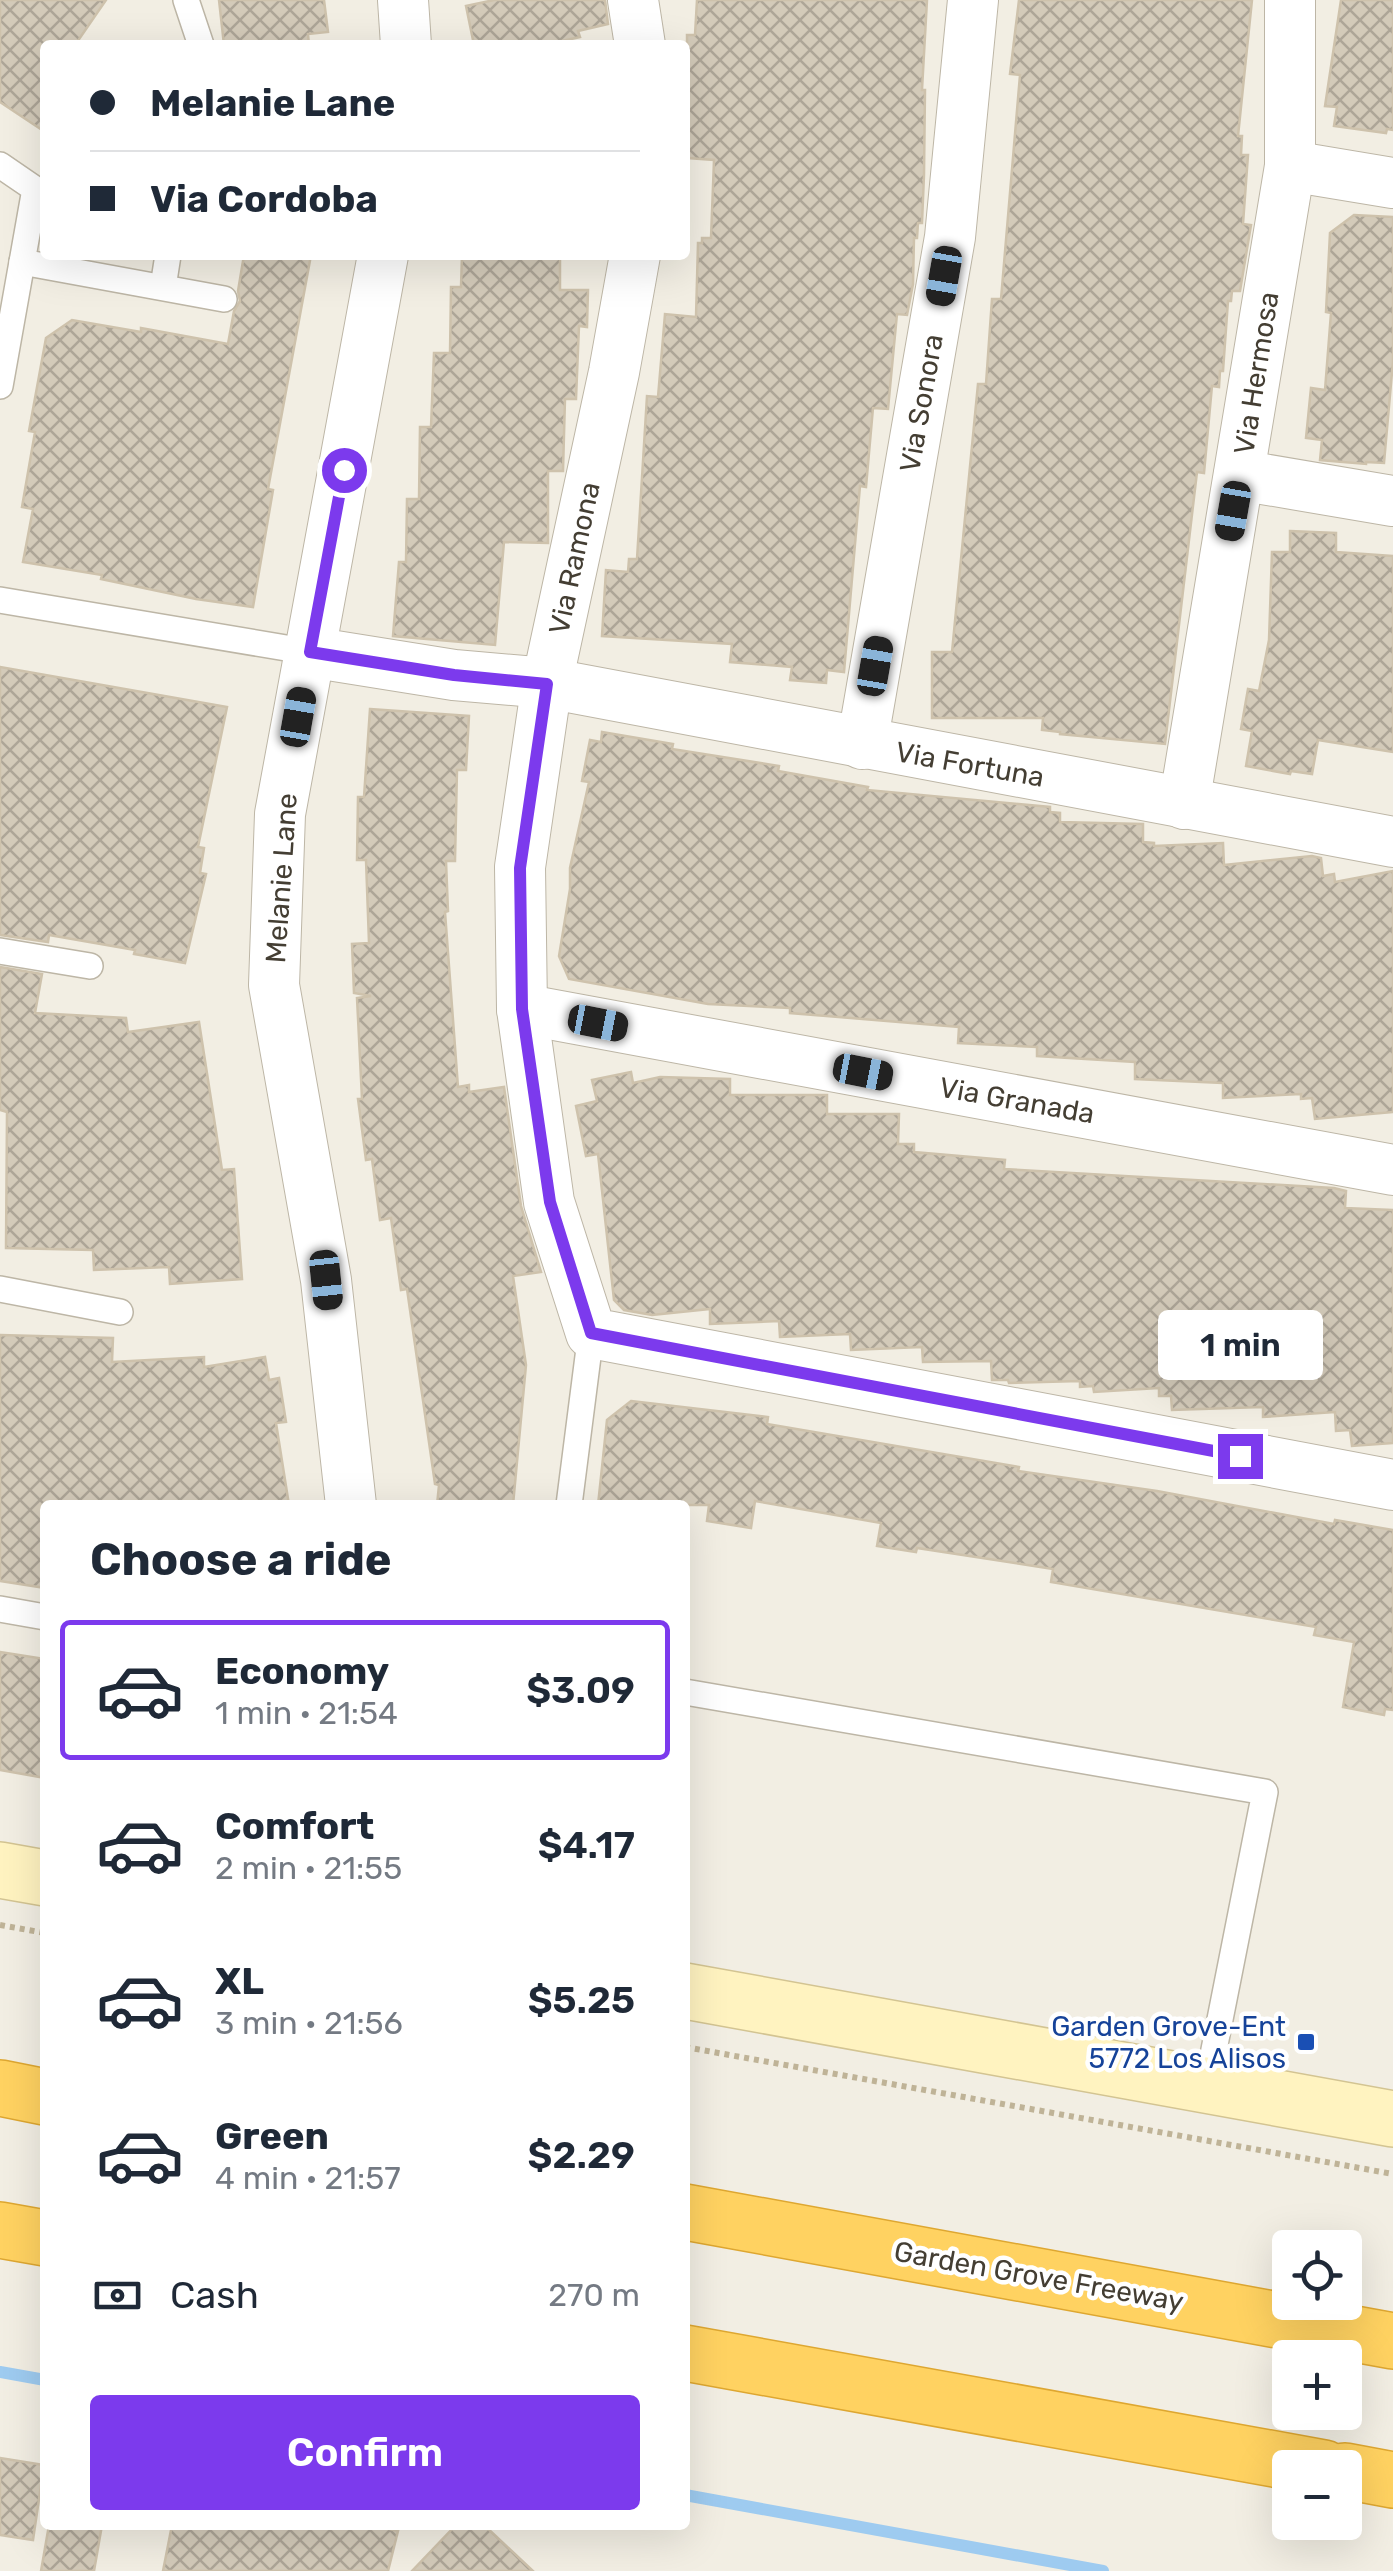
<!DOCTYPE html>
<meta charset="utf-8">
<style>
body{margin:0;font-family:Rubik,sans-serif;background:#f6f6f7;color:#1f2937;height:100vh;display:flex;flex-direction:column;font-size:38px;white-space:nowrap}
*{box-sizing:border-box;margin:0}
p{font-size:32px;color:#747a83}
.icon{flex:none;width:55px;height:55px;fill:none;stroke:currentColor;stroke-width:2;stroke-linecap:round;stroke-linejoin:round}
.map{position:relative;flex:1;overflow:hidden}
.sheet{position:absolute;left:40px;top:1500px;width:650px;height:1030px;display:flex;flex-direction:column;background:#fff;border-radius:10px;box-shadow:0 10px 40px #0002}
.sheet>*{flex:none}
.top-card{position:absolute;left:40px;top:40px;width:650px;height:220px;border-radius:10px;box-shadow:0 10px 40px #0002;display:grid;align-content:center;height:220px;padding:0 50px;background:#fff}
.tools{position:absolute;left:1272px;top:2230px;display:grid;gap:20px}
.tools a{display:grid;place-items:center;width:90px;height:90px;border-radius:10px;background:#fff;box-shadow:0 10px 40px #0002;font-size:50px}
.end{position:absolute;width:45px;height:45px;margin:-22px;border:12px solid #7c3aed;background:#fff;box-shadow:0 0 0 5px #fff}
.from{border-radius:50%}
.bubble{position:absolute;height:70px;border-radius:10px;background:#fff;box-shadow:0 10px 40px #0002;font-size:32px;font-weight:600;line-height:70px;text-align:center}
.car{position:absolute;width:30px;height:60px;margin:-30px -15px;border-radius:12px;box-shadow:0 0 8px 2px #0007;background:linear-gradient(#222 24%,#8ab4d8 0 40%,#222 0 76%,#8ab4d8 0 86%,#222 0)}
.top-card b{display:flex;align-items:center;gap:35px;height:95px;font-size:38px}
.top-card b+b{border-top:2px solid #e0e1e3}
.top-card i{width:25px;height:25px;background:#1f2937}
ul{padding:0;list-style:none}
li{display:flex;align-items:center;gap:30px;height:140px;margin:0 20px 15px;padding:0 30px;border:5px solid transparent;border-radius:10px}
li div{flex:1}
li b{display:block;font-size:38px}
li em{font-style:normal;font-weight:600}
li.current{border-color:#7c3aed}
li>.icon{width:90px;height:90px;stroke-width:1.5}
h2{padding:0 50px;font-size:45px;line-height:120px}
.pay{display:flex;align-items:center;gap:25px;height:110px;padding:0 50px;font-size:38px}
.pay p{margin-inline-start:auto}
.cta{display:flex;gap:20px;margin-top:auto;padding:20px 50px}
.cta a{flex:1;height:115px;border-radius:10px;background:#7c3aed;color:#fff;font-size:40px;font-weight:600;line-height:115px;text-align:center}
.map>svg:first-child{display:block}
.lines{fill:none;stroke-linecap:round;stroke-linejoin:round}
.stream{stroke:#9ecbf0;stroke-width:12}
.building{fill:url(#building-cross-hatch);stroke:#cec2ac;stroke-width:2.5}
.service-casing{stroke:#bdb6a6;stroke-width:28}
.minor-casing{stroke:#bdb6a6;stroke-width:52}
.secondary-casing{stroke:#d3c492;stroke-width:58}
.motorway-casing{stroke:#dea731;stroke-width:58}
.path{stroke:#bfb397;stroke-width:6;stroke-dasharray:5 5;stroke-linecap:butt}
.service{stroke:#fff;stroke-width:25}
.minor{stroke:#fff;stroke-width:50}
.secondary{stroke:#fff3c0;stroke-width:55}
.motorway{stroke:#ffd261;stroke-width:55}
.route{stroke:#7c3aed;stroke-width:12}
.transit-dot{fill:#1a4fb4;stroke:#fff;stroke-width:4}
.labels{text-anchor:middle;stroke-width:9;stroke-linejoin:round;paint-order:stroke}
.street-label{font-size:28px;fill:#443e33;stroke:#fff}
.transit-label{font-size:28px;fill:#164399;stroke:#fff;text-anchor:end}
</style>
<div class="map">
<svg width="1393" height="2571" viewBox="0 0 1393 2571">
<defs>
<pattern id="building-cross-hatch" width="8" height="8" patternUnits="userSpaceOnUse" patternTransform="scale(2.5)"><rect width="8" height="8" fill="#d3cab9"/><path d="M0 0l8 8M0 8l8-8" fill="none" stroke="#ada597"/></pattern>
</defs>
<rect width="100%" height="100%" fill="#f2eee3"/>
<g class="lines">
<g class="stream">
<path d="M0 2372 45 2380"/>
<path d="M685 2495 1103 2571"/>
</g>
</g>
<g class="building">
<path d="M0 0H106L75 45H45V132L0 102Z"/>
<path d="M219 0H324L328 32 308 34 309 45H224Z"/>
<path d="M494 0H605L608 24 578 31 580 37 544 45H474L466 6Z"/>
<path d="M697 0H927L922 90H925L924 175 922 223H918L917 238H914L913 284 907 315 897 314 888 409 873 408 866 487 860 486 844 672 827 670 826 683 790 680 792 667 730 662 732 644 602 636 606 570 628 572 629 559H637L647 396 658 397 665 314 696 317 698 243H702V238H711L714 160 688 158 687 35H695Z"/>
<path d="M1019 0H1252L1238 136H1242L1241 155H1248L1243 224 1251 225 1240 291H1232L1231 301H1228L1223 371H1220L1219 387 1212 386 1204 473 1197 472 1165 744 1060 734V732L1042 730 1043 718H932V652H952L978 384H986L992 299H1001L1020 75 1010 74Z"/>
<path d="M1341 0H1393V130L1387 129 1386 133 1334 126 1337 107 1325 106Z"/>
<path d="M1354 215 1393 217V361L1384 463 1366 462V464L1320 460 1322 440 1306 438 1311 388 1325 390 1331 313 1326 312 1330 233Z"/>
<path d="M244 255H311L268 489 273 490 253 607 196 599 101 579 102 575 23 562 33 509 22 507 35 432 29 431 46 338 72 320 141 332V328L228 344 234 311 240 301 238 291Z"/>
<path d="M462 255H560V290H588L587 327 579 326 576 399H565L563 471H548V543L504 542 495 645 393 636 399 562H406L407 499H419L420 427H431L434 353H450L451 287H461Z"/>
<path d="M1290 531 1336 533V552L1393 556V752L1318 740 1312 774 1291 771 1290 774 1246 766 1252 731 1241 729 1248 689 1259 691 1269 640 1272 552H1290Z"/>
<path d="M0 667 227 707 198 847 204 848 200 873 206 874 185 963 134 954 135 950 49 935 48 942 0 935Z"/>
<path d="M370 709 469 716 466 770H457L455 861H446L448 911 445 912 458 1087 469 1085V1092L504 1087 521 1206 541 1272 513 1276 526 1365 513 1505H437L439 1485 435 1484 407 1289 401 1290 391 1218 380 1220 372 1159 366 1160 358 1099H362L357 998 371 996 354 993 352 944 369 943 366 860H357L358 797H364Z"/>
<path d="M602 732 673 744 672 749 779 766 778 771 868 787 867 790 1050 807V812L1060 813V822L1143 824V842L1154 843V846L1223 843 1224 865 1312 856 1321 858 1323 876 1334 874 1335 882 1393 871V1112L1315 1119 1312 1098 1301 1099V1094L1223 1098V1083L1135 1079V1062L1037 1056V1047L958 1043 959 1027 790 1013V1008L708 1004 569 979 559 956 570 889V868L589 782 582 781 590 740 601 742Z"/>
<path d="M0 967 42 974 35 1013 126 1018 128 1032 199 1022 222 1170 234 1169 242 1279 170 1284 169 1267 94 1270 93 1250 6 1248 7 1112 0 1110Z"/>
<path d="M631 1072 633 1083 660 1077 730 1079V1095H827V1114H899L898 1144H914V1152L1005 1160 1004 1169 1334 1188 1346 1191 1345 1208 1393 1210V1443L1352 1446 1350 1430 1336 1431 1335 1412 1263 1417V1407L1172 1410 1171 1396H1159V1388L1094 1392 1093 1386 1080 1387V1381L1009 1383 1008 1380H992L991 1361 923 1362 922 1347 851 1350 850 1334 780 1337 779 1321 710 1324V1309L652 1315 624 1310 614 1300 598 1154 586 1156 576 1106 597 1101 592 1080Z"/>
<path d="M0 1335 113 1338 112 1362 204 1357V1367L265 1357 269 1380 279 1378 286 1422 276 1423 289 1505H45V1588L0 1581Z"/>
<path d="M631 1401 768 1417 767 1424 1019 1467 1018 1471 1157 1491 1334 1524 1335 1520 1393 1530V1710L1385 1709 1384 1715 1343 1707 1354 1642 1314 1635 1316 1627 1051 1582 1053 1569 917 1548 916 1552 877 1546 881 1523 755 1501 751 1528 707 1521 709 1505H598L607 1420Z"/>
<path d="M0 1652 45 1659V1778L0 1770Z"/>
<path d="M0 2458 44 2465 33 2540 0 2535Z"/>
<path d="M49 2525H102L94 2571H41Z"/>
<path d="M172 2525H373L398 2531 388 2571H163Z"/>
<path d="M456 2525H484L533 2571H412Z"/>
</g>
<g class="lines">
<defs>
<g id="service">
<path d="M186 0 201 45"/>
<path d="M0 165 35 189 0 386"/>
<path d="M22 262 224 299"/>
<path d="M163 287 168 255"/>
<path d="M0 600 310 652"/>
<path d="M0 951 90 966"/>
<path d="M0 1289 120 1312"/>
<path d="M569 1505 591 1333"/>
<path d="M0 1609 45 1617"/>
<path d="M685 1692 1265 1792 1207 2085"/>
</g>
<g id="minor">
<path d="M403 0 406 45"/>
<path d="M633 0 640 45"/>
<path d="M1290 166 1393 183"/>
<path d="M635 255 614 372 547 683 520 867 522 1009 549 1202 591 1333 1393 1485"/>
<path d="M1239 475 1393 501"/>
<path d="M310 652 454 675 547 683 1393 842"/>
<path d="M862 744 950 237 973 0"/>
<path d="M1184 804 1290 166V0"/>
<path d="M522 1009 1393 1170"/>
<path d="M351 1505 326 1280 274 985 280 814 383 255"/>
</g>
<g id="secondary">
<path d="M0 1870 45 1878"/>
<path d="M685 1991 1393 2119"/>
</g>
<g id="motorway">
<path d="M0 2088 45 2097"/>
<path d="M685 2212 1393 2341"/>
<path d="M0 2230 45 2238"/>
<path d="M685 2353 1324 2468"/>
<path d="M1345 2471 1393 2480"/>
</g>
</defs>
<use href="#service" class="service-casing"/>
<use href="#minor" class="minor-casing"/>
<use href="#secondary" class="secondary-casing"/>
<use href="#motorway" class="motorway-casing"/>
<g class="path">
<path d="M0 1925 45 1933"/>
<path d="M685 2047 1393 2174"/>
</g>
<use href="#service" class="service"/>
<use href="#minor" class="minor"/>
<use href="#secondary" class="secondary"/>
<use href="#motorway" class="motorway"/>
</g>
<g class="lines">
<path class="route" d="M344 470 310 652 454 675 547 684 520 868 522 1009 550 1202 591 1333 1240 1456"/>
</g>
<rect class="transit-dot" x="1296" y="2032" width="20" height="20" rx="5"/>
<g class="labels">
<g class="street-label">
<text transform="translate(1256 373) rotate(-81)" y="10">Via Hermosa</text>
<text transform="translate(921 403) rotate(-80)" y="10">Via Sonora</text>
<text transform="translate(574 558) rotate(-78)" y="10">Via Ramona</text>
<text transform="translate(970 764) rotate(10)" y="10">Via Fortuna</text>
<text transform="translate(281 878) rotate(-86)" y="10">Melanie Lane</text>
<text transform="translate(1017 1100) rotate(10)" y="10">Via Granada</text>
<text transform="translate(1039 2276) rotate(10)" y="10">Garden Grove Freeway</text>
</g>
<g class="transit-label">
<text x="1286" y="2036">Garden Grove-Ent<tspan x="1286" dy="32">5772 Los Alisos</tspan></text>
</g>
</g>
</svg>
<div class="tools">
<a><svg class="icon" aria-label="locate" viewBox="0 0 24 24"><circle cx="12" cy="12" r="6"/><path d="M12 2v4M12 18v4M2 12h4M18 12h4"/></svg></a>
<a>+</a>
<a>−</a>
</div>
<i class="end from" style="left:344px;top:470px"></i>
<i class="end" style="left:1240px;top:1456px"></i>
<div class="bubble" style="left:1158px;top:1310px;width:165px">1 min</div>
<i class="car" style="left:944px;top:276px;rotate:190deg"></i>
<i class="car" style="left:1233px;top:511px;rotate:190deg"></i>
<i class="car" style="left:875px;top:666px;rotate:10deg"></i>
<i class="car" style="left:298px;top:717px;rotate:10deg"></i>
<i class="car" style="left:598px;top:1023px;rotate:101deg"></i>
<i class="car" style="left:863px;top:1072px;rotate:101deg"></i>
<i class="car" style="left:326px;top:1280px;rotate:174deg"></i>
<div class="top-card">
<b><i class="from"></i>Melanie Lane</b>
<b><i></i>Via Cordoba</b>
</div>
<section class="sheet">
<h2>Choose a ride</h2>
<ul>
<li class="current"><svg class="icon" aria-label="car" viewBox="0 0 24 24"><path d="M5 17H2v-5l4-1 3-4h7l3 4 3 1v5h-3M9 17h6M6 11h13"/><circle cx="7" cy="17" r="2"/><circle cx="17" cy="17" r="2"/></svg><div><b>Economy</b><p>1 min · 21:54</p></div><em>$3.09</em></li>
<li><svg class="icon" aria-label="car" viewBox="0 0 24 24"><path d="M5 17H2v-5l4-1 3-4h7l3 4 3 1v5h-3M9 17h6M6 11h13"/><circle cx="7" cy="17" r="2"/><circle cx="17" cy="17" r="2"/></svg><div><b>Comfort</b><p>2 min · 21:55</p></div><em>$4.17</em></li>
<li><svg class="icon" aria-label="car" viewBox="0 0 24 24"><path d="M5 17H2v-5l4-1 3-4h7l3 4 3 1v5h-3M9 17h6M6 11h13"/><circle cx="7" cy="17" r="2"/><circle cx="17" cy="17" r="2"/></svg><div><b>XL</b><p>3 min · 21:56</p></div><em>$5.25</em></li>
<li><svg class="icon" aria-label="car" viewBox="0 0 24 24"><path d="M5 17H2v-5l4-1 3-4h7l3 4 3 1v5h-3M9 17h6M6 11h13"/><circle cx="7" cy="17" r="2"/><circle cx="17" cy="17" r="2"/></svg><div><b>Green</b><p>4 min · 21:57</p></div><em>$2.29</em></li>
</ul>
<div class="pay"><svg class="icon" aria-label="cash" viewBox="0 0 24 24"><path d="M3 7h18v10H3z"/><circle cx="12" cy="12" r="2"/></svg>Cash<p>270 m</p></div>
<div class="cta"><a>Confirm</a></div>
</section>
</div>
